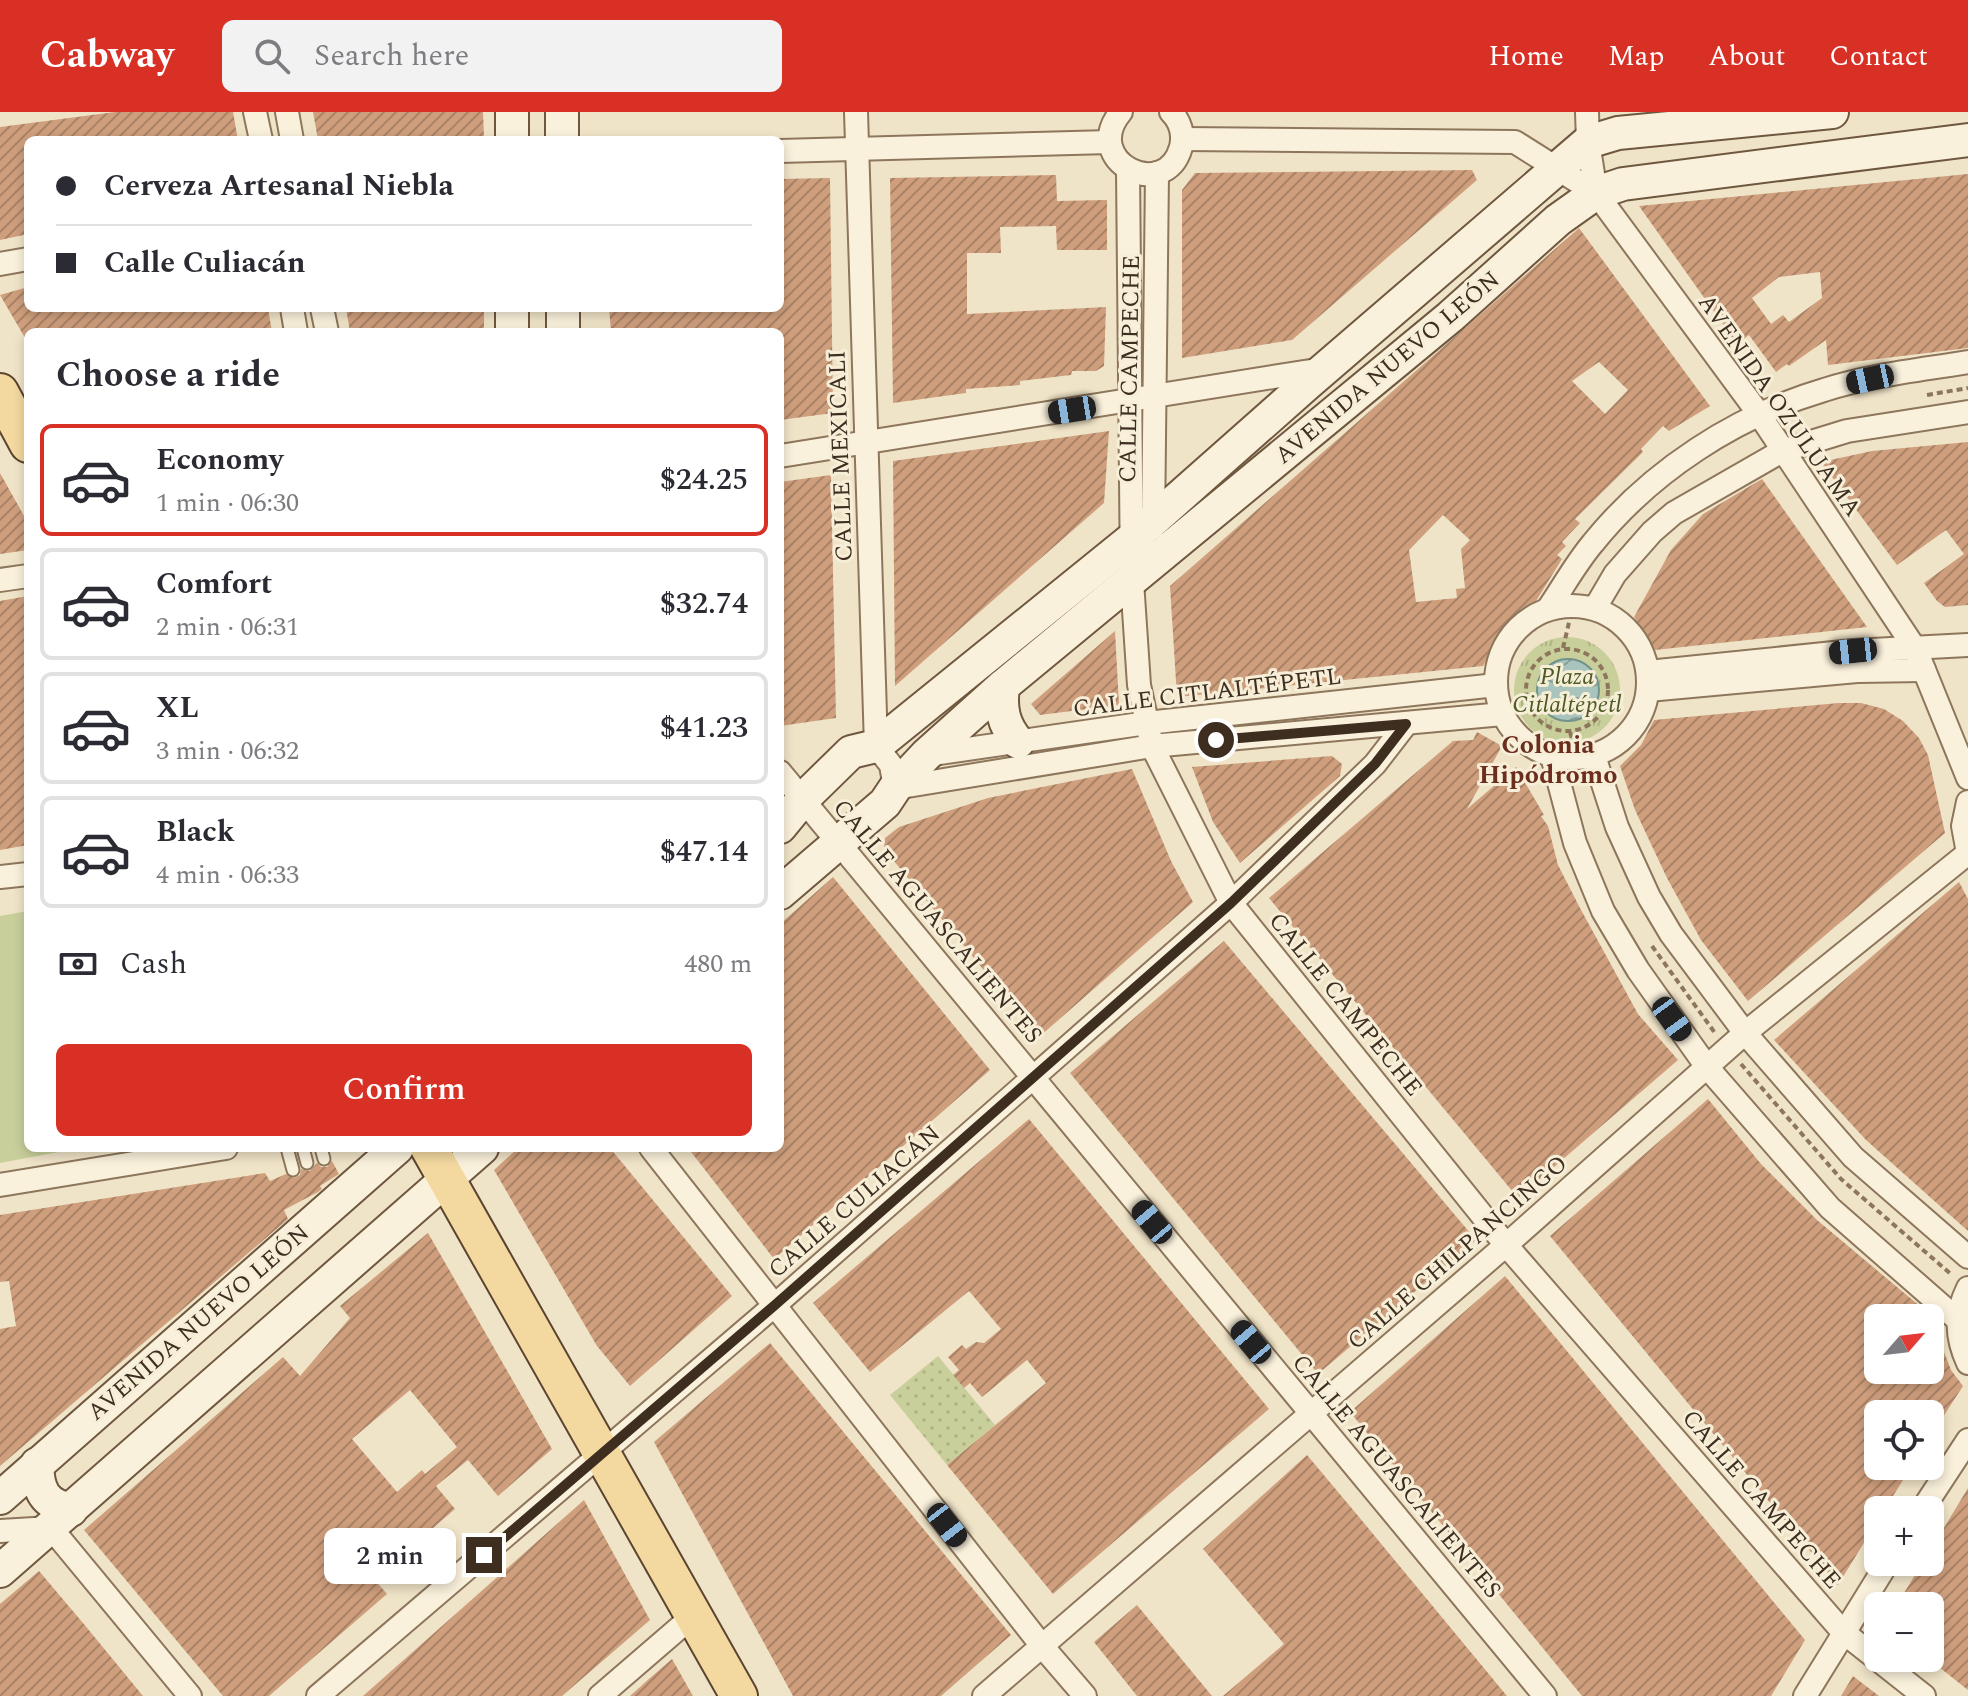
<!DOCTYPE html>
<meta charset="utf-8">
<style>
body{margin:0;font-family:Spectral,serif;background:#f2f2f3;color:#2b2b33;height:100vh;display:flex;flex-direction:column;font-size:30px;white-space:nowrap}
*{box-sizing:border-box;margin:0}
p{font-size:26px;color:#7c7c81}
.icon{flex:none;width:44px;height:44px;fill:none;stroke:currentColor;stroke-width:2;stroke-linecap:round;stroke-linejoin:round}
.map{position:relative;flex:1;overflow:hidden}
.sheet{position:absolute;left:24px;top:216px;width:760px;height:824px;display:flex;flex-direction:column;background:#fff;border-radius:12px;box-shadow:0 4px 12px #0003}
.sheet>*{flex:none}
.guide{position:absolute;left:24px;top:24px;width:760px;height:176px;border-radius:12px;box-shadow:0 4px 12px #0003;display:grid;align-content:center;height:176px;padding:0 32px;background:#fff}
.needle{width:52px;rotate:62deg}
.controls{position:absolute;left:1864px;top:1192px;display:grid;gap:16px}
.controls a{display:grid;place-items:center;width:80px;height:80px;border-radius:12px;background:#fff;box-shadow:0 4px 12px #0003;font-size:40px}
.end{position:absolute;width:36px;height:36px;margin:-18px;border:10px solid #3d2e20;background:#fff;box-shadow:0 0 0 4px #fff}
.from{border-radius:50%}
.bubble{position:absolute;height:56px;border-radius:12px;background:#fff;box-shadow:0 4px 12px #0003;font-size:26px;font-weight:600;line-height:56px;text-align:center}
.car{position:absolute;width:24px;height:48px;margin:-24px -12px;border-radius:10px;box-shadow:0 0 6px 2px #0007;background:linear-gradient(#222 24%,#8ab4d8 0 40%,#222 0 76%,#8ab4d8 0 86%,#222 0)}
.guide b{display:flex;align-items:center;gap:28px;height:76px;font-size:30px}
.guide b+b{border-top:2px solid #e1e1e2}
.guide i{width:20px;height:20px;background:#2b2b33}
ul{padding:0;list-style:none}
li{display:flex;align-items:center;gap:24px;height:112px;margin:0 16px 12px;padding:0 16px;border:4px solid #e1e1e2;border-radius:12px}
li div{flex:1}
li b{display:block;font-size:30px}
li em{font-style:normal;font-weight:600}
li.selected{border-color:#d93025}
li>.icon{width:72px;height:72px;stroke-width:1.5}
h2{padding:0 32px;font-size:36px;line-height:96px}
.pay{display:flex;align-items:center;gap:20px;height:88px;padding:0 32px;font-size:30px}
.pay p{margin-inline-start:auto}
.cta{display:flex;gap:16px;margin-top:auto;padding:16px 32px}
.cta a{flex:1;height:92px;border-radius:12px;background:#d93025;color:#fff;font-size:32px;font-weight:600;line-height:92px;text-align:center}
header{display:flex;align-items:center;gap:48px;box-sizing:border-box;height:112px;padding:0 40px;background:#d93025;color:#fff}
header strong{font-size:38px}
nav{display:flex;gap:44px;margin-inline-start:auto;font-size:28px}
.search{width:560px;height:72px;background:#f2f2f3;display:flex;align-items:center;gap:20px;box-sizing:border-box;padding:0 28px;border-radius:12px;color:#7c7c81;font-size:30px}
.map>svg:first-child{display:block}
.grass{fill:url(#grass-tufts)}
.garden{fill:url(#garden-dots)}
.pitch{fill:#c9cf9b}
.water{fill:url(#water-waves);stroke:#6f938a;stroke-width:2}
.building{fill:url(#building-hatch);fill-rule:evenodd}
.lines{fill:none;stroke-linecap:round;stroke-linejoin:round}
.service-casing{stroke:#8d765c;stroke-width:15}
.minor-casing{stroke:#8d765c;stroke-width:26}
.secondary-casing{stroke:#6f573f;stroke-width:36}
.primary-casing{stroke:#5b4430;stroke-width:40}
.path{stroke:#8d765c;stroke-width:4;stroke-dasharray:6 4;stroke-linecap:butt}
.service{stroke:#faf1dc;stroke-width:11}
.minor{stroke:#faf1dc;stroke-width:22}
.secondary{stroke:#faf1dc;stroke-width:32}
.primary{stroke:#f3d9a0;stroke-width:36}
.route{stroke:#3d2e20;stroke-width:10}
.labels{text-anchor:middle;stroke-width:6;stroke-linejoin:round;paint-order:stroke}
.street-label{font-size:24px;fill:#3d2e20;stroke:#f7eed8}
.park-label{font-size:24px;font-style:italic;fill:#4d5a26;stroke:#f7eed8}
.neighbourhood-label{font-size:26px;font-weight:bold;fill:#6b2e1e;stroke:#f7eed8}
</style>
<header>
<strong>Cabway</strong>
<div class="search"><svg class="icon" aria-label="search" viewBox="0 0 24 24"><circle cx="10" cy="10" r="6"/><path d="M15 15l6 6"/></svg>Search here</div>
<nav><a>Home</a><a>Map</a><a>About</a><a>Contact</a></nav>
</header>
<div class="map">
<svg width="1968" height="1584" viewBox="0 0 1968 1584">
<defs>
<pattern id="grass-tufts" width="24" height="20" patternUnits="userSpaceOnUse" patternTransform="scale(2)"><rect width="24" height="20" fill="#c9cf9b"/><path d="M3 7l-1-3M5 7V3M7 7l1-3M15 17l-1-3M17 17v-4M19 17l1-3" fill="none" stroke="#aeb285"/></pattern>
<pattern id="garden-dots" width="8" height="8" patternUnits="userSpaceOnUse" patternTransform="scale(2)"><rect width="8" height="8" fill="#c9cf9b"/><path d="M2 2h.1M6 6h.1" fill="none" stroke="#aeb285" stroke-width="1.8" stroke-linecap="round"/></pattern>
<pattern id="water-waves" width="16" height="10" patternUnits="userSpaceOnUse" patternTransform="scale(2)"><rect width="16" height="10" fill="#a9c4bc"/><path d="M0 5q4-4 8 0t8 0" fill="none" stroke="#8ba098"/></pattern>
<pattern id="building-hatch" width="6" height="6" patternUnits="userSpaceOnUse" patternTransform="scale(2)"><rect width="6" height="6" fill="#cf9f7d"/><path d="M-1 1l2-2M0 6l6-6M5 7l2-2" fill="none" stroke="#a98266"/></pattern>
</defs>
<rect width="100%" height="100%" fill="#f0e4c8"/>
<circle class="grass" cx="1567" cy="578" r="53"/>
<path class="garden" d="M938 1244 995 1313 947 1353 890 1283Z"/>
<path class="pitch" d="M28 799V1036H80L0 1051V804Z"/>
<circle class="water" cx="1568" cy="578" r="31"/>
<g class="building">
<path d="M115 0H233L238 28H28V122L0 128V15Z"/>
<path d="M313 0H483L484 25 470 28H318Z"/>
<path d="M1472 58 1477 68 1292 228 1182 246V78L1195 61Z"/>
<path d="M1968 62V236L1828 253 1826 228 1789 254 1787 252 1776 260 1749 223 1737 232 1639 94ZM1820 160 1822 186 1789 210 1783 203 1771 212 1752 186 1779 165Z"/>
<path d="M1056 63 1057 89 1107 88V138H1057L1056 114 1000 115 1001 141H967V202L1106 195 1104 254 1096 259H1072L1071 263 1020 269V273L966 277V281L893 291 890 66Z"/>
<path d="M830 66 833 301 780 308V220H611L609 196H780V67Z"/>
<path d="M1579 116 1710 294 1669 319 1663 314 1641 337 1643 340 1575 407 1580 411 1562 430 1566 434 1557 443 1562 447 1536 489 1534 498 1523 503 1501 522 1483 554 1177 585 1170 474ZM1599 250 1628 278 1605 302 1572 269ZM1443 403 1470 428 1461 437 1465 476 1456 477 1457 486 1416 490 1409 438Z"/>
<path d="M28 175V196H268L272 220H28V231L0 183Z"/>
<path d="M346 196H484V220H350Z"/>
<path d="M1109 319 1104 391 895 574 893 349Z"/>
<path d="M1968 330V493L1945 495 1937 489 1924 471 1964 442 1946 418 1897 453 1821 350 1872 339Z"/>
<path d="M0 361 28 411V438L0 442Z"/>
<path d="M831 363 836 606 780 614V370Z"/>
<path d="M1762 367 1867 515 1655 538 1634 505 1671 438 1703 402Z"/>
<path d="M28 484V733L0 738V489Z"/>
<path d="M1115 519 1119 593 1040 603 1031 592Z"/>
<path d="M1839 591H1861L1884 597 1903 609 1919 626 1928 643 1945 721 1748 889 1701 828 1667 766 1635 698 1620 654 1641 633 1654 608Z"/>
<path d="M1477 620 1502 634 1467 697 1516 655 1544 703 1541 704 1548 714 1558 753 1580 796 1638 902 1678 948 1518 1086 1269 786 1453 629 1473 628Z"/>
<path d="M1332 644 1342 652 1340 664 1240 751 1213 710 1192 655Z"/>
<path d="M1132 657 1171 749 1193 790 1039 925 884 737 885 726 899 715 988 686Z"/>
<path d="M833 765 990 958 774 1147 688 1036H780V812Z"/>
<path d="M1959 770 1968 787V1119L1866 1028 1774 928Z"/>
<path d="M1224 829 1476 1128 1318 1262 1070 961Z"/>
<path d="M1708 987 1761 1052 1817 1108 1934 1206H1878V1258H1930L1931 1207 1951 1258 1963 1274 1930 1325V1302H1878V1354H1912L1884 1398H1878V1408L1838 1473 1550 1124Z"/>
<path d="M1029 1007 1269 1297 1053 1482 947 1353 1046 1271 1027 1248 982 1285 970 1271 964 1276 953 1263 959 1258 948 1245 962 1233 966 1237 976 1230 984 1231 1001 1217 969 1179 870 1260 813 1191Z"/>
<path d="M518 1036H610L732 1184 630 1274 597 1234 494 1058Z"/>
<path d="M332 1049 339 1062 320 1074 322 1077 318 1080 284 1098 288 1107 0 1354V1217L16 1214 9 1169 0 1170V1103L265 1061 270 1069 286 1062 294 1066 300 1063 301 1057 310 1059 317 1051 321 1055H327Z"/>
<path d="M428 1121 552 1337 498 1384 468 1348 436 1374 455 1397 374 1467 387 1482 269 1584H223L84 1418 283 1245 300 1264 350 1206 340 1194ZM410 1278 457 1335 425 1362 422 1358 397 1380 352 1327Z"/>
<path d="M1505 1164 1805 1528 1771 1584H1582L1350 1300Z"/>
<path d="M770 1231 1011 1523 941 1584H793L654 1330Z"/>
<path d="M1307 1343 1359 1405 1507 1584H1223L1284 1532 1203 1437Z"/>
<path d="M1968 1376V1578L1930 1548V1494H1896L1923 1450H1930V1439Z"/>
<path d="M584 1388 650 1508 562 1584H363Z"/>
<path d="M39 1459 83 1511 143 1584H0V1492Z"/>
<path d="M1137 1493 1188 1555 1212 1584H1137L1094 1530Z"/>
<path d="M672 1547 693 1584H630L650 1566Z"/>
<path d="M1853 1564 1879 1584H1841Z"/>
</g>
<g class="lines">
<defs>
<g id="service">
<path d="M287 1036 293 1058"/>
<path d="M303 1036 307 1051"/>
<path d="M321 1036 324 1047"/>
</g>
<g id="minor">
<path d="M255 0 261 28"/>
<path d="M287 0 292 28"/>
<path d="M856 0 876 634"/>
<path d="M1121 0C1080 49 1165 92 1181 35 1184 22 1180 9 1171 0"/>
<path d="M1587 0 1588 30 1596 81"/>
<path d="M1182 27 1515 30 1596 81 1759 302 1916 538 1968 666"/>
<path d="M780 39 1110 30"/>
<path d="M1128 58 1132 469 1139 573 1152 634 1231 791 1506 1133 1843 1520 1924 1584"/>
<path d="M0 152 28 147"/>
<path d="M292 196 296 220"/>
<path d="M322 196 327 220"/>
<path d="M780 344 1323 257"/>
<path d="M1153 416 1157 61"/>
<path d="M0 468 28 464"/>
<circle cx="1572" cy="570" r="76"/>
<path d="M1595 496 1615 462 1652 420 1674 401 1782 339 1847 319 1968 300"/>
<path d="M1548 497C1563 475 1576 451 1593 431 1651 359 1736 304 1824 278 1870 263 1920 258 1968 250"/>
<path d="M1648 560 1853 539 1968 533"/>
<path d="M1648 578 1857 559 1924 558"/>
<path d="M876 634 891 653 895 676 1152 634 1503 602"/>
<path d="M926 643 1147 611 1496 573"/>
<path d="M1552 644 1575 731 1603 799 1638 858 1707 955 1830 1096 1958 1208"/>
<path d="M1594 644 1617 715 1649 785 1671 822 1745 921 1853 1045 1968 1145"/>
<path d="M780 660 1545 1584"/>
<path d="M1968 690 1963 714 1968 741"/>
<path d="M0 765 28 762"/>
<path d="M651 1036 1042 1534 1085 1584"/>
<path d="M0 1073 226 1036"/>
<path d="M1968 1176C1955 1202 1956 1225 1968 1251"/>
<path d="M1922 1398 1968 1328"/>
<path d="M0 1419 51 1416 190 1584"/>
<path d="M318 1584 775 1193 1231 791 1375 652 1406 612"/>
<path d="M600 1584 694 1503"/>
<path d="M984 1584 1506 1133 1745 921 1968 741"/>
<path d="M1805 1584 1888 1450"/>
</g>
<g id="secondary">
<path d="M562 0V28"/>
<path d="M512 28V0"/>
<path d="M512 196V220"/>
<path d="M563 196V220"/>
<path d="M1003 574C1000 596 1003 613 1018 630"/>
<path d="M780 715 803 687 851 640 876 634 1132 427 1307 272 1588 30 1618 21 1832 0"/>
<path d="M780 781 885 691 895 676 926 643 1003 574 1450 205 1558 108 1596 81 1623 72 1968 28"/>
<path d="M37 1352C38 1379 44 1392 71 1398"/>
<path d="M0 1386 397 1036"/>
<path d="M0 1459 482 1036"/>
</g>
<g id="primary">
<path d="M0 280 28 332"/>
<path d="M429 1036 739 1584"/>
</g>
</defs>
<use href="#service" class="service-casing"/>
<use href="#minor" class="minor-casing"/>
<use href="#secondary" class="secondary-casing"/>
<use href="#primary" class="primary-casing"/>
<g class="path">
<path d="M1927 283 1968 276"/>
<path d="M1563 536 1571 502"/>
<circle cx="1567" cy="578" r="41"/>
<path d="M1570 620 1575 637"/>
<path d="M1652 834 1715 921"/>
<path d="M1741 952 1841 1067 1952 1163"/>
</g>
<use href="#service" class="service"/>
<use href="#minor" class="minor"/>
<use href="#secondary" class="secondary"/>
<use href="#primary" class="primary"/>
</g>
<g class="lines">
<path class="route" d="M484 1443 775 1193 1231 791 1375 652 1406 612 1216 628"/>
</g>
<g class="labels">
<g class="street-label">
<text transform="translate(1387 255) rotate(-40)" y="8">AVENIDA NUEVO LEÓN</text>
<text transform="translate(1129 257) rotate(-89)" y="8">CALLE CAMPECHE</text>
<text transform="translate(1780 293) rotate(55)" y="8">AVENIDA OZULUAMA</text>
<text transform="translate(840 344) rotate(-92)" y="8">CALLE MEXICALI</text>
<text transform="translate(1207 580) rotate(-7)" y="8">CALLE CITLALTÉPETL</text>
<text transform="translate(938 809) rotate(50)" y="8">CALLE AGUASCALIENTES</text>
<text transform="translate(1346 892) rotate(51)" y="8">CALLE CAMPECHE</text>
<text transform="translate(854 1089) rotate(-41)" y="8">CALLE CULIACÁN</text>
<text transform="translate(1457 1140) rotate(-41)" y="8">CALLE CHILPANCINGO</text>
<text transform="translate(198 1210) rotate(-41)" y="8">AVENIDA NUEVO LEÓN</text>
<text transform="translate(1397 1364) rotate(50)" y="8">CALLE AGUASCALIENTES</text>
<text transform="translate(1762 1387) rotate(49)" y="8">CALLE CAMPECHE</text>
</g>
<g class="park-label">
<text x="1567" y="572">Plaza<tspan x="1567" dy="28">Citlaltépetl</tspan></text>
</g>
<g class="neighbourhood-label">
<text x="1548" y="641">Colonia<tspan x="1548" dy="30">Hipódromo</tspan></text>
</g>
</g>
</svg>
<div class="controls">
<a><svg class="needle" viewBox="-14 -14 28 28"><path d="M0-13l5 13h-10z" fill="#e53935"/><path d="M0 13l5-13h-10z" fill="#7c7c81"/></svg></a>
<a><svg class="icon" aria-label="locate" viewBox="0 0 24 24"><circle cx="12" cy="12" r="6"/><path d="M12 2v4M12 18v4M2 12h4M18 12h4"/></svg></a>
<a>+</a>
<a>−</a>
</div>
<i class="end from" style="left:1216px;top:628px"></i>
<i class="end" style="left:484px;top:1443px"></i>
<div class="bubble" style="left:324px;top:1416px;width:132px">2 min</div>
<i class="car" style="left:1870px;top:267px;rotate:258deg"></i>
<i class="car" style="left:1072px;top:298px;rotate:261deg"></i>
<i class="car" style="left:1853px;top:539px;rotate:264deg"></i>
<i class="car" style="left:1672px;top:907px;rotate:144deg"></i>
<i class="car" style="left:1152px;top:1110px;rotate:320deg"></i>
<i class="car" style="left:1251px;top:1230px;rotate:320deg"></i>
<i class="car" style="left:947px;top:1413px;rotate:142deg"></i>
<div class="guide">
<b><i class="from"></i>Cerveza Artesanal Niebla</b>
<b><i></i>Calle Culiacán</b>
</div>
<section class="sheet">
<h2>Choose a ride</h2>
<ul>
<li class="selected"><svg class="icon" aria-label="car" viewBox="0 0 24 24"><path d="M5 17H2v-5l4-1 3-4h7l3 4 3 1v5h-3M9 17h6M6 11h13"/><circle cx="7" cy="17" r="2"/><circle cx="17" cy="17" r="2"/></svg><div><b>Economy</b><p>1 min · 06:30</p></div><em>$24.25</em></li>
<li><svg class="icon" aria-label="car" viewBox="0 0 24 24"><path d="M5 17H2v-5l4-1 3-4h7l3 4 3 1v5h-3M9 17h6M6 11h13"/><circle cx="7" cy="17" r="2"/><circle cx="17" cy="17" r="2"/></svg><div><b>Comfort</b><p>2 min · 06:31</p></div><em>$32.74</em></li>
<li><svg class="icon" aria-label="car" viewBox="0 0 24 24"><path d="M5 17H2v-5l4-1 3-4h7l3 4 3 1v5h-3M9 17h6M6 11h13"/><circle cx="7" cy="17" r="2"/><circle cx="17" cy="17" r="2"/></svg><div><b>XL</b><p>3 min · 06:32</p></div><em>$41.23</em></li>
<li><svg class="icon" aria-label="car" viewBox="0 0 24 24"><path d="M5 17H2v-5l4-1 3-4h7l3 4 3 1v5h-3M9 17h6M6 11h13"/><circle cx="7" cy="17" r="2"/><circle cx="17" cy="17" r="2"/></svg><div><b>Black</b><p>4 min · 06:33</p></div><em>$47.14</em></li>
</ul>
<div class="pay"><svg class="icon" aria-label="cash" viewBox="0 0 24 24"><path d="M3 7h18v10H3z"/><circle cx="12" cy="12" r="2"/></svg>Cash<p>480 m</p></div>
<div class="cta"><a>Confirm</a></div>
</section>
</div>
